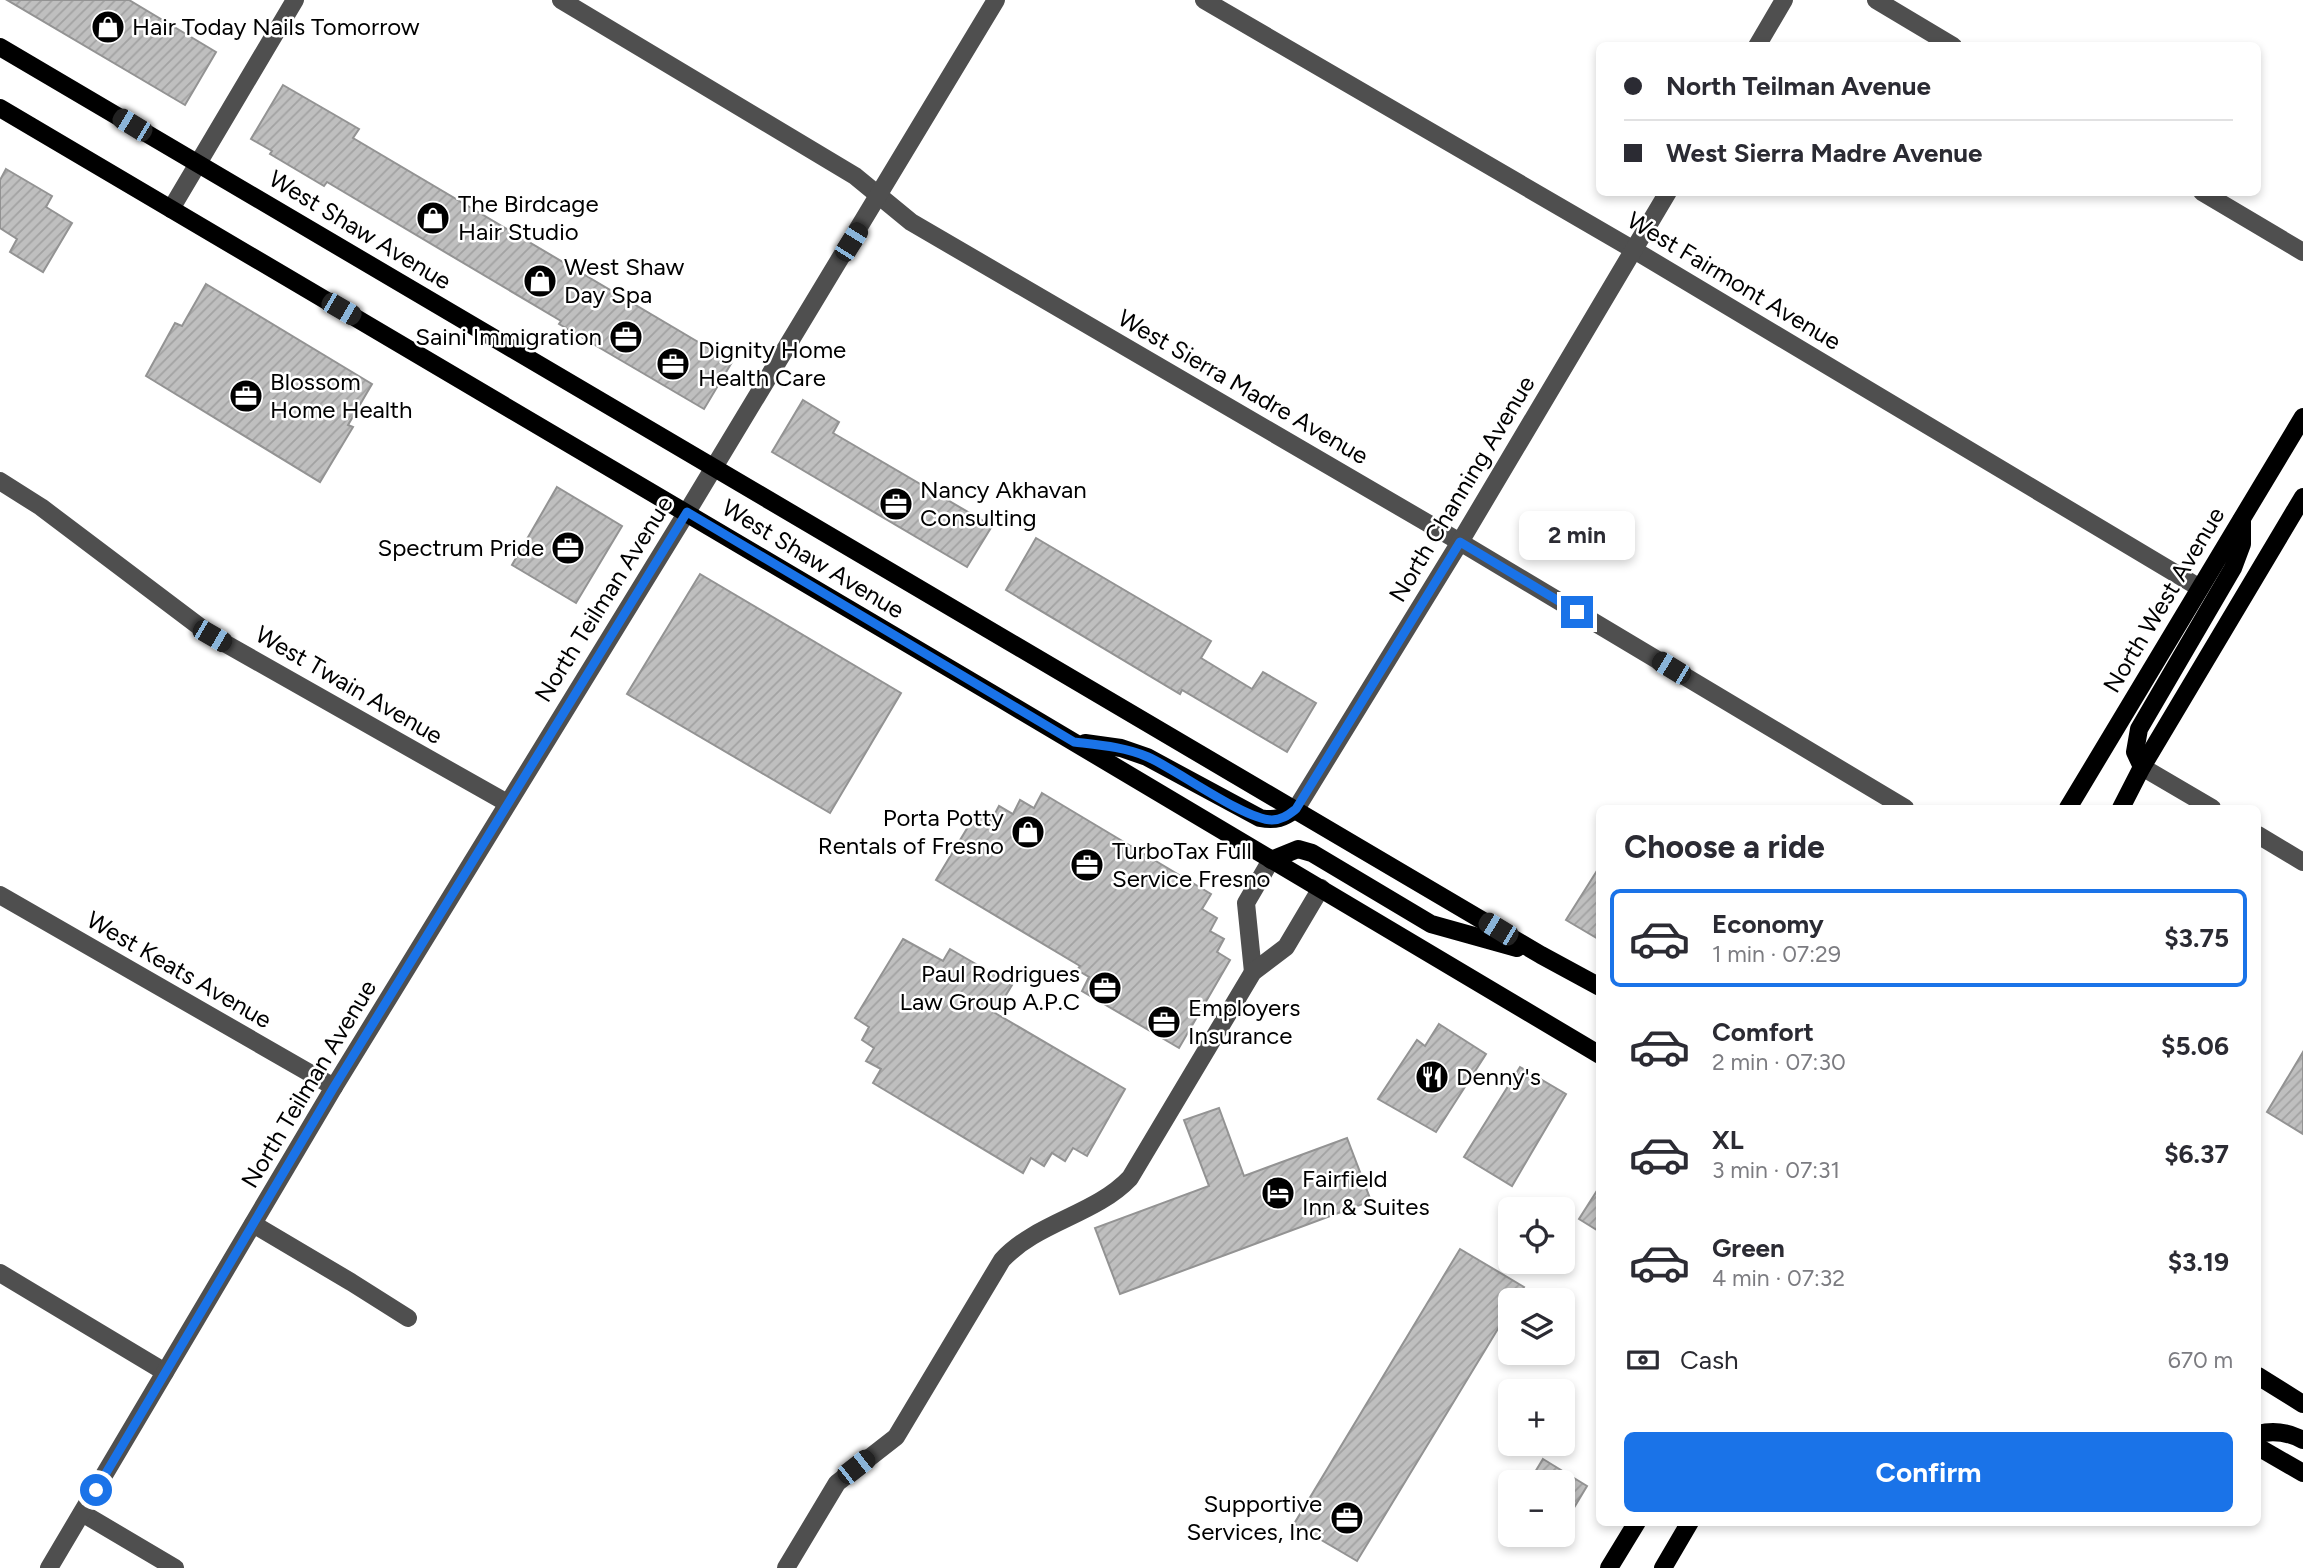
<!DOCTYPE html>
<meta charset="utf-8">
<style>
body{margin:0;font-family:Figtree,sans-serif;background:#f7f7f7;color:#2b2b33;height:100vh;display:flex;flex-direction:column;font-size:26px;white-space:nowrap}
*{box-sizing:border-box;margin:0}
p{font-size:23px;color:#7c7c81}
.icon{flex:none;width:38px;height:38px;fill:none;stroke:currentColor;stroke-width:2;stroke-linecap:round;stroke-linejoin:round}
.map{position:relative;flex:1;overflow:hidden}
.sheet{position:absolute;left:1596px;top:805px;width:665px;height:721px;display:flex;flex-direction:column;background:#fff;border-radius:10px;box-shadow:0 4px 10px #0003}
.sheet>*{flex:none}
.hud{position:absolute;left:1596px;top:42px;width:665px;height:154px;border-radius:10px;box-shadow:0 4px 10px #0003;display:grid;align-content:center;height:154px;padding:0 28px;background:#fff}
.tools{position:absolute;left:1498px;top:1197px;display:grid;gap:14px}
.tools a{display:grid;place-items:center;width:77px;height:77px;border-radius:10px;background:#fff;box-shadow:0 4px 10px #0003;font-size:35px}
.end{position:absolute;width:32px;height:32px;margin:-16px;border:9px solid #1a73e8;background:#fff;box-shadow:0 0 0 4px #fff}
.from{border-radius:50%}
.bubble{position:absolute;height:49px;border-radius:10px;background:#fff;box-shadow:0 4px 10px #0003;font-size:23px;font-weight:700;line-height:49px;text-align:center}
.car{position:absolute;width:21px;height:42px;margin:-21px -10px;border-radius:9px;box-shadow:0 0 5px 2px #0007;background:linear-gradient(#222 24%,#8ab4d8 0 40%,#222 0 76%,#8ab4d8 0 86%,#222 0)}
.hud b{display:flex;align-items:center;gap:24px;height:66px;font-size:26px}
.hud b+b{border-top:2px solid #e1e1e2}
.hud i{width:18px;height:18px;background:#2b2b33}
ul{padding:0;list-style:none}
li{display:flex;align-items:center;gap:21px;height:98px;margin:0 14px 10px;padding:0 14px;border:4px solid transparent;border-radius:10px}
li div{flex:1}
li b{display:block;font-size:26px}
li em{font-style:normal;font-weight:700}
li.active{border-color:#1a73e8}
li>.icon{width:63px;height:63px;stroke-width:1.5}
h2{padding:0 28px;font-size:32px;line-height:84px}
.pay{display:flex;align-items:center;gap:18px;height:77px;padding:0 28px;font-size:26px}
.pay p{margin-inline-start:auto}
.action{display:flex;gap:14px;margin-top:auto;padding:14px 28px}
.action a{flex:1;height:80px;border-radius:10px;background:#1a73e8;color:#fff;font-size:28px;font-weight:700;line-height:80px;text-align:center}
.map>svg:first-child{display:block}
.building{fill:url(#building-hatch);stroke:#939393;stroke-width:2}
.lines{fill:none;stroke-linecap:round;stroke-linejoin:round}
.minor{stroke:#4f4f4f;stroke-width:18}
.major{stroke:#000;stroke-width:18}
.route{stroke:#1a73e8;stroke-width:9}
.labels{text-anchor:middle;stroke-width:5;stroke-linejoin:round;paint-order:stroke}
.poi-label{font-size:24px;fill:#000;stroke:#fff;text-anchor:start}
.street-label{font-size:24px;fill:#000;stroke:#fff}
</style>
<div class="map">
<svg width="2303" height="1568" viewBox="0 0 2303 1568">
<defs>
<pattern id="building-hatch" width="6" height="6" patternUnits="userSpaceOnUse" patternTransform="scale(1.75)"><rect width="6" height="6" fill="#bfbfbf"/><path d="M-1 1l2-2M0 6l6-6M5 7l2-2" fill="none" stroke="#a2a2a2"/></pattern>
</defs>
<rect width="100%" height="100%" fill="#fff"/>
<g class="building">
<path d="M7 0H129L216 52 185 105Z"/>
<path d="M283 85 359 129 353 138 732 362 704 409 559 324 561 321 327 182 324 186 270 154 272 151 251 139Z"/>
<path d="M6 169 52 196 46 207 72 223 43 272 10 252 17 239 0 228V180Z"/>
<path d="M206 284 372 384 348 425 353 427 320 482 146 376 175 323 182 326Z"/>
<path d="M803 400 839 422 833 433 992 526 967 567 772 452Z"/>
<path d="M557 487 622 526 576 603 512 565Z"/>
<path d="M1036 538 1211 641 1201 658 1252 689 1263 672 1316 703 1287 752 1182 690 1180 694 1006 590Z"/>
<path d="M700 574 901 693 830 813 627 694Z"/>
<path d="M1042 793 1211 894 1202 909 1217 918 1210 931 1224 939 1217 952 1230 960 1179 1048 1082 991 1089 977 1077 970 1080 966 936 880 977 812 991 821 999 806 1013 814 1020 800 1034 808Z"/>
<path d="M1600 866V940L1566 920Z"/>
<path d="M903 939 943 961 950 949 1012 985 995 1013 1125 1089 1087 1156 1073 1148 1065 1161 1052 1153 1044 1166 1031 1158 1023 1173 873 1083 881 1069 866 1061 874 1048 862 1040 869 1027 855 1018Z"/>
<path d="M1439 1024 1486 1054 1436 1132 1378 1099 1417 1040 1425 1046Z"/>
<path d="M2303 1052V1134L2267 1112Z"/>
<path d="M1520 1067 1566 1094 1512 1186 1464 1157Z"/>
<path d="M1219 1108 1244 1176 1347 1138 1371 1201 1120 1294 1095 1228 1209 1186 1184 1120Z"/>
<path d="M1600 1186V1232L1579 1219Z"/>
<path d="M1460 1249 1524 1287 1516 1300H1510V1309L1357 1561 1294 1524Z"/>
<path d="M1543 1459 1587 1486 1563 1526V1482H1529Z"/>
</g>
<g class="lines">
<g class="minor">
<path d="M561 0 855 176 911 222 1460 542 1905 808"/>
<path d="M1204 0 1634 250 2200 588"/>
<path d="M1876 0 1953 46"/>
<path d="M1757 46 1784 0"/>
<path d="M2202 192 2303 252"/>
<path d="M171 209 295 0"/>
<path d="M0 481 41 507 212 636 507 803"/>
<path d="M2142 767 2212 808"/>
<path d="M1296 809 1460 542 1668 192"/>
<path d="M2258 835 2303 862"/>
<path d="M0 895 334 1087"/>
<path d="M1253 972 1246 903 1271 860"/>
<path d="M253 1224 351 1282 408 1318"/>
<path d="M0 1273 165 1372"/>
<path d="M82 1513 175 1568"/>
<path d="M49 1568 334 1087 687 512 996 0"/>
<path d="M786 1568 837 1483 896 1437 1002 1260C1037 1222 1095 1215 1130 1178L1253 972 1286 947 1321 888"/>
</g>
<g class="major">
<path d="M0 47 1541 955 1600 987"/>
<path d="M0 108 1003 700 1600 1055"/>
<path d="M1085 743 1121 748 1147 757 1260 818C1276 821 1283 818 1296 809"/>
<path d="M2142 767 2135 752 2139 729 2233 568 2242 544V519"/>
<path d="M2068 808 2303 417"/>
<path d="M2121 808 2142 767 2303 497"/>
<path d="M1271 860 1298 849 1312 853 1431 924 1517 948"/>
<path d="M2258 1376 2303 1404"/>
<path d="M2258 1434C2274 1430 2288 1432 2303 1440"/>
<path d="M2258 1447 2303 1473"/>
<path d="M1609 1568 1637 1522"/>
<path d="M1663 1568 1690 1522"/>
</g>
</g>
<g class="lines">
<path class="route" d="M96 1490 334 1087 687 512 1074 742C1099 745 1125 747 1148 757 1177 770 1245 820 1272 820 1282 820 1288 815 1296 809L1460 542 1577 612"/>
</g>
<defs>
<symbol id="shop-disc" viewBox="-11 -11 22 22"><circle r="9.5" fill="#000" stroke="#fff"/><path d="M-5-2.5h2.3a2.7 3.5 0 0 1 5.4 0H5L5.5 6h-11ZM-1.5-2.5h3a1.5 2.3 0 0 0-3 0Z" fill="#fff"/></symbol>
<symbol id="office-disc" viewBox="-11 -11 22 22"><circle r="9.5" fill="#000" stroke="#fff"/><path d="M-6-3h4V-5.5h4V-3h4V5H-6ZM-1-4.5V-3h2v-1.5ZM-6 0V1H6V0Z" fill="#fff"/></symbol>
<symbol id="restaurant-disc" viewBox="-11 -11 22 22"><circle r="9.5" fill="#000" stroke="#fff"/><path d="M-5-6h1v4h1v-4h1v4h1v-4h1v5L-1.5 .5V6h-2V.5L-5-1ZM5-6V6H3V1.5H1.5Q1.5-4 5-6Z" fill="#fff"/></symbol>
<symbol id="hotel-disc" viewBox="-11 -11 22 22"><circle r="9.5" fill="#000" stroke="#fff"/><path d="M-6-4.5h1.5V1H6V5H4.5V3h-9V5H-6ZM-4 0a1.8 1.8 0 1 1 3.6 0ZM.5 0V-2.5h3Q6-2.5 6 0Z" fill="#fff"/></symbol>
</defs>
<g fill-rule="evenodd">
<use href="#shop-disc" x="89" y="8" width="38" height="38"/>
<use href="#shop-disc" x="414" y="199" width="38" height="38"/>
<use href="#shop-disc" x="521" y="262" width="38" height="38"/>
<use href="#office-disc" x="607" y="318" width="38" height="38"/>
<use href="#office-disc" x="654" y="345" width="38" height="38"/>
<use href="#office-disc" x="227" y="377" width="38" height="38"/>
<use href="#office-disc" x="877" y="485" width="38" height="38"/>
<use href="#office-disc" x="549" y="529" width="38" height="38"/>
<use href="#shop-disc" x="1009" y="813" width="38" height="38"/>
<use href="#office-disc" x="1068" y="846" width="38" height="38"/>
<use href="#office-disc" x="1086" y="969" width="38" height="38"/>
<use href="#office-disc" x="1145" y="1003" width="38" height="38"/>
<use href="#restaurant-disc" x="1413" y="1058" width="38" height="38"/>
<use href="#hotel-disc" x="1259" y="1174" width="38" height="38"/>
<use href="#office-disc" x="1328" y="1499" width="38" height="38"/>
</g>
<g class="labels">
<g class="poi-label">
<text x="132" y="35">Hair Today Nails Tomorrow</text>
<text x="458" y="212">The Birdcage<tspan x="458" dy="28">Hair Studio</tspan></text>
<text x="564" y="275">West Shaw<tspan x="564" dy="28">Day Spa</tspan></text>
<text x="602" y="345" text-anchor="end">Saini Immigration</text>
<text x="698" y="358">Dignity Home<tspan x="698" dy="28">Health Care</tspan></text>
<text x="270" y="390">Blossom<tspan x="270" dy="28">Home Health</tspan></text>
<text x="920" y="498">Nancy Akhavan<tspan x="920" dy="28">Consulting</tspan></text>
<text x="544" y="556" text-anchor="end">Spectrum Pride</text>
<text x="1004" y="826" text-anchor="end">Porta Potty<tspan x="1004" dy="28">Rentals of Fresno</tspan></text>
<text x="1112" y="859">TurboTax Full<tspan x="1112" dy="28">Service Fresno</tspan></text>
<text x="1080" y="982" text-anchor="end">Paul Rodrigues<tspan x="1080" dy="28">Law Group A.P.C</tspan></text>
<text x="1188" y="1016">Employers<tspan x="1188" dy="28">Insurance</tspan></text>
<text x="1456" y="1085">Denny's</text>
<text x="1302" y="1187">Fairfield<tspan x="1302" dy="28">Inn &amp; Suites</tspan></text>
<text x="1322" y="1512" text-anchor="end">Supportive<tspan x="1322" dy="28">Services, Inc</tspan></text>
</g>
<g class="street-label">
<text transform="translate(360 230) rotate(31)" y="8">West Shaw Avenue</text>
<text transform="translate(1734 281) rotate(31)" y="8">West Fairmont Avenue</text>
<text transform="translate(1243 387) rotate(30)" y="8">West Sierra Madre Avenue</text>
<text transform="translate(1462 489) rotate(-59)" y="8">North Channing Avenue</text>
<text transform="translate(813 559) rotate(31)" y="8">West Shaw Avenue</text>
<text transform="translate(604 599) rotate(-58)" y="8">North Teilman Avenue</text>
<text transform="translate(2164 600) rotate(-59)" y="8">North West Avenue</text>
<text transform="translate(349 685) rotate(30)" y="8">West Twain Avenue</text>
<text transform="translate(179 970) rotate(30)" y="8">West Keats Avenue</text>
<text transform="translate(309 1084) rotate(-59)" y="8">North Teilman Avenue</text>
</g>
</g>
</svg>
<div class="tools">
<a><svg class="icon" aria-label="locate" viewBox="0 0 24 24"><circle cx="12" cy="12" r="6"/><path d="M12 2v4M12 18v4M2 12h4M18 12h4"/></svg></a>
<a><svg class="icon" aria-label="layers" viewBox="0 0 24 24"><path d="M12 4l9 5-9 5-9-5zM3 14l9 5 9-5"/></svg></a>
<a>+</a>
<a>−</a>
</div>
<i class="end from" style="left:96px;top:1490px"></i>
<i class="end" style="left:1577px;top:612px"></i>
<div class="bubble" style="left:1519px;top:511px;width:116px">2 min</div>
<i class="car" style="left:132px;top:125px;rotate:301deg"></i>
<i class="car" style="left:851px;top:242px;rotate:32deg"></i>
<i class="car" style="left:341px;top:309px;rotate:120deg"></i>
<i class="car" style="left:212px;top:636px;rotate:120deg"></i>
<i class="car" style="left:1671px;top:668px;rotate:301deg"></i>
<i class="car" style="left:1498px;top:929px;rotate:301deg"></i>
<i class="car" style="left:856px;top:1467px;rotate:52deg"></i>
<div class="hud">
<b><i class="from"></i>North Teilman Avenue</b>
<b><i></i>West Sierra Madre Avenue</b>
</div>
<section class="sheet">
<h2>Choose a ride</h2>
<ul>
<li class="active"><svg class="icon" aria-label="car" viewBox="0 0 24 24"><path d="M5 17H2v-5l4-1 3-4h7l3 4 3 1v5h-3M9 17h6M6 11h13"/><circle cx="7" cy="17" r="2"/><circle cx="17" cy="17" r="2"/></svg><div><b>Economy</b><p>1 min · 07:29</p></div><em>$3.75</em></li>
<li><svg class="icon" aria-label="car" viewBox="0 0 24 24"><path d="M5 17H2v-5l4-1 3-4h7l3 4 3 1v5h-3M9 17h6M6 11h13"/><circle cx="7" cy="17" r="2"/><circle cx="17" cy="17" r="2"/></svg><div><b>Comfort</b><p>2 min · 07:30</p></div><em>$5.06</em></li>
<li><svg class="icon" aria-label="car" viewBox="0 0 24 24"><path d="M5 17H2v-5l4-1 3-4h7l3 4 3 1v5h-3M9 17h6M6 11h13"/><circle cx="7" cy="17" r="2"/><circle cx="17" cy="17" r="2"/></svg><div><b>XL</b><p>3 min · 07:31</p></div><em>$6.37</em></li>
<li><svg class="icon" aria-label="car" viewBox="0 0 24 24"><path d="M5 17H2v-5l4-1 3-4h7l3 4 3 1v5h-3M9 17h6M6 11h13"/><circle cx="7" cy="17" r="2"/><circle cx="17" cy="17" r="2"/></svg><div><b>Green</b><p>4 min · 07:32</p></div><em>$3.19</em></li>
</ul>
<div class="pay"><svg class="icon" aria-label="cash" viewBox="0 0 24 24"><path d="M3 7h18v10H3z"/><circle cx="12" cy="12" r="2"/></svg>Cash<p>670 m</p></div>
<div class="action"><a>Confirm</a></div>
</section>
</div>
